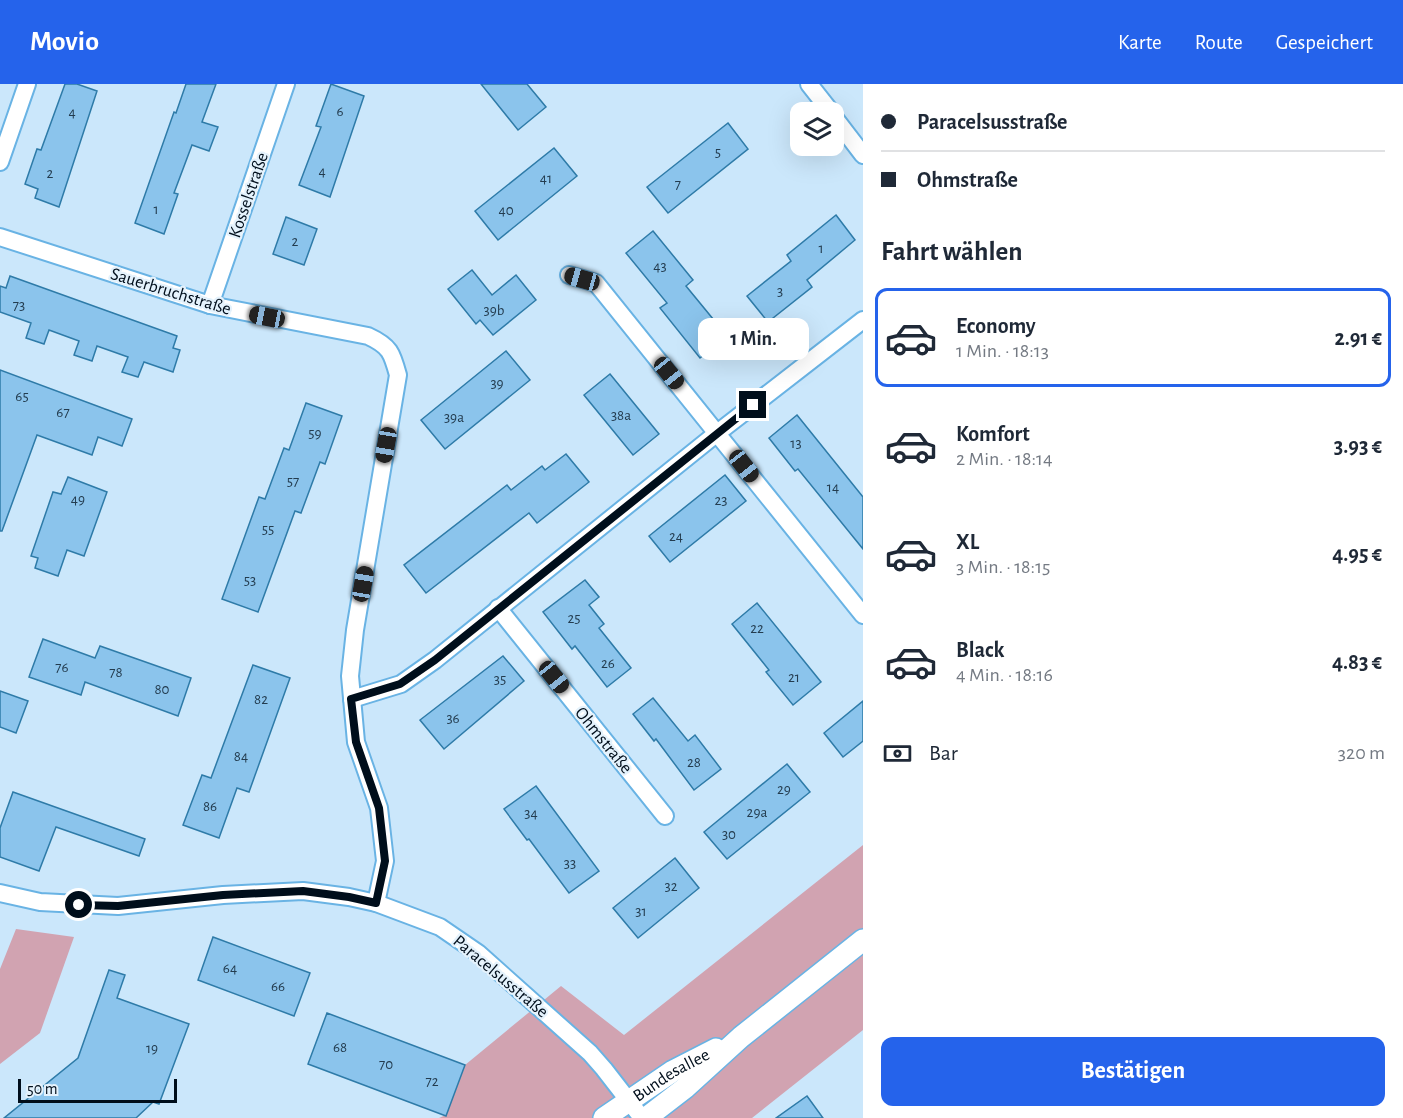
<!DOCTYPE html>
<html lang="de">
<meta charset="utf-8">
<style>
body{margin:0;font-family:"Alegreya Sans",sans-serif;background:#f6f6f7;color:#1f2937;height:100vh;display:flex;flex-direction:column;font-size:22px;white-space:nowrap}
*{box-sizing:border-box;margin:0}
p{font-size:20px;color:#747a83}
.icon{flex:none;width:33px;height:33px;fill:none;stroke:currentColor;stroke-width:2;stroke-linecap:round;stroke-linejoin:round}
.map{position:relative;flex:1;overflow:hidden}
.panel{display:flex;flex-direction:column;background:#fff;width:540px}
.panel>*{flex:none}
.hud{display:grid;align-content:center;height:132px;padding:0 18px;background:#fff}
.tools{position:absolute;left:790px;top:18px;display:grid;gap:12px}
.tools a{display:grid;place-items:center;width:54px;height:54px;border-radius:12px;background:#fff;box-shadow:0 6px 24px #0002;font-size:30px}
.scale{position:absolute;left:18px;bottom:15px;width:159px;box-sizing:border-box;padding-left:6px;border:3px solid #000e1b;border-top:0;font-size:16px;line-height:21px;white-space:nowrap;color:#000e1b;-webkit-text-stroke:4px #e4f2fc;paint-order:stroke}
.end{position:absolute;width:27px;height:27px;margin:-14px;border:8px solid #000e1b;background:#fff;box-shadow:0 0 0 3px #fff}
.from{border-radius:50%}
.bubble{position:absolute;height:42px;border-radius:12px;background:#fff;box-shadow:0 6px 24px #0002;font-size:20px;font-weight:600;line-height:42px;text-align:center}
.car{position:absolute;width:18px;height:36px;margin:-18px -9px;border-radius:8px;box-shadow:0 0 4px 2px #0007;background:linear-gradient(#222 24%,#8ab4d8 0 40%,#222 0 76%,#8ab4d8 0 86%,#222 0)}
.hud b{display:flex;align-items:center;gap:21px;height:57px;font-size:22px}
.hud b+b{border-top:2px solid #e0e1e3}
.hud i{width:15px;height:15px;background:#1f2937}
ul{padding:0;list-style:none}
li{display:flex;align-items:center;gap:18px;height:99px;margin:0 12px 9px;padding:0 6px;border:3px solid transparent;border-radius:12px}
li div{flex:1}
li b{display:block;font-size:22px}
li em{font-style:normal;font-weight:600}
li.active{border-color:#2563eb}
li>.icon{width:54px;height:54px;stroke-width:1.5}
h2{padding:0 18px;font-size:27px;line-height:72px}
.pay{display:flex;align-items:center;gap:15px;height:66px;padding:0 18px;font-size:22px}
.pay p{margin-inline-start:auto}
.action{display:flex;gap:12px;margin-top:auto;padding:12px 18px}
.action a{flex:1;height:69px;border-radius:12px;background:#2563eb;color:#fff;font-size:24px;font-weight:600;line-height:69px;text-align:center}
header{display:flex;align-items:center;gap:36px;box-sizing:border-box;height:84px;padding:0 30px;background:#2563eb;color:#fff}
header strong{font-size:28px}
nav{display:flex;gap:33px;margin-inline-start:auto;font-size:21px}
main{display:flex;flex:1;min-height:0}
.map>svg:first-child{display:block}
.green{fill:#d1a3b1}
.building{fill:#8bc4ec;stroke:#2e7ba8;stroke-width:1.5}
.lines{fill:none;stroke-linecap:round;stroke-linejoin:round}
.minor-casing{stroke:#69b3e4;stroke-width:20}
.tertiary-casing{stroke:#69b3e4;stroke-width:24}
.minor{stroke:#fff;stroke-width:16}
.tertiary{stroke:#fff;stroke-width:21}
.route{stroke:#000e1b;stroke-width:8}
.labels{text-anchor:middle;stroke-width:4.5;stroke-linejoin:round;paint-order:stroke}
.number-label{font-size:15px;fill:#233c4f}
.street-label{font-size:18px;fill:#000e1b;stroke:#e4f2fc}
</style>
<header>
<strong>Movio</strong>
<nav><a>Karte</a><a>Route</a><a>Gespeichert</a></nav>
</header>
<main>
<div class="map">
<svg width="863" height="1034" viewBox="0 0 863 1034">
<rect width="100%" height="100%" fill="#cbe7fb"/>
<g class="green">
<path d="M863 761V946L752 1034H439L446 1031 465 981 561 902 624 951Z"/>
<path d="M16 845 74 853 40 949 0 980V885Z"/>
</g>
<g class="building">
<path d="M65 0H77L97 7 59 123 35 114 38 105 25 100 37 65 41 66Z"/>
<path d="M186 0H216L202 38 218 43 209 67 192 61 174 109 178 110 164 150 135 139 174 28 176 29Z"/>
<path d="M331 0 364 12 330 113 299 101 321 43 316 42Z"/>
<path d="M481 0H527L546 23 518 46Z"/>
<path d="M728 39 748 65 668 129 647 103Z"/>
<path d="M554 64 577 92 498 156 475 127Z"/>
<path d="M836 131 855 156 807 196 812 203 768 238 747 212 791 177 787 171Z"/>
<path d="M286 133 317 145 304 181 273 170Z"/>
<path d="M653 147 693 196 686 202 727 252 700 274 660 224 667 219 626 169Z"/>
<path d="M472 186 492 211 516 191 536 216 493 251 480 236 476 240 448 205Z"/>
<path d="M10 192 177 252 173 264 180 266 173 288 144 278 138 293 122 288 128 273 97 262 92 277 74 271 79 257 49 246 44 260 26 254 31 239 0 228V202L6 204Z"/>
<path d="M506 267 530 296 445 365 421 336Z"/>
<path d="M0 286 132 335 122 362 98 353 92 371 37 351 2 447H0Z"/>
<path d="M610 290 659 350 633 371 584 311Z"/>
<path d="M306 319 342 332 325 380 320 378 301 429 295 427 258 528 222 515 259 413 265 415 284 364 289 366Z"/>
<path d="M797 331 863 413V465L798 385 795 387 769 354Z"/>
<path d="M566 370 589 398 537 439 529 429 426 509 404 481 507 401 511 406 542 382 545 386Z"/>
<path d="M725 391 746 417 670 478 649 452Z"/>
<path d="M68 393 107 408 84 472 67 466 58 492 35 484 38 474 31 472 53 408 61 410Z"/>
<path d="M585 496 599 513 589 521 604 540 599 544 631 584 607 603 575 562 572 565 543 528Z"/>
<path d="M757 519 821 598 793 621 766 588 769 586 732 540Z"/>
<path d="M43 555 95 574 100 562 191 594 178 632 85 598 81 611 29 593Z"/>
<path d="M503 572 524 597 444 665 420 636Z"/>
<path d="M253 581 290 594 249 708 237 704 219 754 183 741 202 691 211 694Z"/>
<path d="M0 607 28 617 16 649 0 643Z"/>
<path d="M653 614 688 657 695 651 721 685 694 706 656 655 654 657 633 630Z"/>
<path d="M863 617V657L843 673 824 649Z"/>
<path d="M787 680 810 708 727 775 704 748Z"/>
<path d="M536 702 599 787 569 809 529 755 527 756 504 725Z"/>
<path d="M13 708 145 755 139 772 56 743 39 787 0 773V744Z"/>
<path d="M675 774 699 804 638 854 613 824Z"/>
<path d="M213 853 310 889 294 932 198 896Z"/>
<path d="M109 886 125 891 117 914 189 940 159 1020 153 1018 136 1034H4L78 974Z"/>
<path d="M327 929 465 981 446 1032 308 980Z"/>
<path d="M807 1012 823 1034H776Z"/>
</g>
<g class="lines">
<defs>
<g id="minor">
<path d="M809 0 831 28"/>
<path d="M834 33 863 71"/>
<path d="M0 78 27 0"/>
<path d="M0 153 210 221 368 252C390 262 392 269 398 291L355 546 350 592 356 658 379 724 385 777 376 819"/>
<path d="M569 191 596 199 863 531"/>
<path d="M210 221 286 0"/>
<path d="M498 524 665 732"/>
<path d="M352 615 401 600 435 576 716 350 863 236"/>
<path d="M0 809 40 818 118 822 223 811 303 807 349 813 376 819 440 843 478 869 590 969 604 985 642 1034"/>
</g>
<g id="tertiary">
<path id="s1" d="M604 1034 673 987 716 965"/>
<path d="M646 1034 685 1004 741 953 863 856"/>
</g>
</defs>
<use href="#minor" class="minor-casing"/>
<use href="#tertiary" class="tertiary-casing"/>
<use href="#minor" class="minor"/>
<use href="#tertiary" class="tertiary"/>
</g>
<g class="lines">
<path class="route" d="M79 821 118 822 223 811 303 807 349 813 376 819 385 777 379 724 356 658 351 615 400 600 435 576 753 321"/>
</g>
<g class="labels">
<g class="number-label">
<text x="340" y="32">6</text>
<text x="72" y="33">4</text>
<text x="718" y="73">5</text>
<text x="322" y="92">4</text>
<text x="50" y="94">2</text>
<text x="546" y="99">41</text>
<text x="678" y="105">7</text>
<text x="156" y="130">1</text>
<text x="506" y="131">40</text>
<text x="295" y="162">2</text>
<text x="821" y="169">1</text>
<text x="660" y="187">43</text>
<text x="780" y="212">3</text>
<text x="19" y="226">73</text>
<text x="494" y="231">39b</text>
<text x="497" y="304">39</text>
<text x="22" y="317">65</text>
<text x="63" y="333">67</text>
<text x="621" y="336">38a</text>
<text x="454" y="338">39a</text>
<text x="315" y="354">59</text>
<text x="796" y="364">13</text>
<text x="293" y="402">57</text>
<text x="833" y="408">14</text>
<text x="78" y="420">49</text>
<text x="721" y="421">23</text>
<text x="268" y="450">55</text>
<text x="676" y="457">24</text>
<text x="250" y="501">53</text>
<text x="574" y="539">25</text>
<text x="757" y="549">22</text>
<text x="608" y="584">26</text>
<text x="62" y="588">76</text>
<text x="116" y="593">78</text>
<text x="794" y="598">21</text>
<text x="500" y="600">35</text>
<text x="162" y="610">80</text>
<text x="261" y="620">82</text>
<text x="453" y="639">36</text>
<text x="241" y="677">84</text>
<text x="694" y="683">28</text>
<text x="784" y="710">29</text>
<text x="210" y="727">86</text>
<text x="757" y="733">29a</text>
<text x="531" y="734">34</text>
<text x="729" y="755">30</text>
<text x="570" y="784">33</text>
<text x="671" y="807">32</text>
<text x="641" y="832">31</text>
<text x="230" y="889">64</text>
<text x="278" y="907">66</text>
<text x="340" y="968">68</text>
<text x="152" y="969">19</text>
<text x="386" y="985">70</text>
<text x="432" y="1002">72</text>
</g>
<g class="street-label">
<text transform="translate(248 111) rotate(-71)" y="6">Kosselstraße</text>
<text transform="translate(171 207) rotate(17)" y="6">Sauerbruchstraße</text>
<text transform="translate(604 656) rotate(51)" y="6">Ohmstraße</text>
<text transform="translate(501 892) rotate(40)" y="6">Paracelsusstraße</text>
<text dy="6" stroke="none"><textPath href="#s1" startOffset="80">Bundesallee</textPath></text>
</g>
</g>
</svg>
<div class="tools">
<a><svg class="icon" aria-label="layers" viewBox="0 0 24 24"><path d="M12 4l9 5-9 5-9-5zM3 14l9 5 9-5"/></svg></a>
</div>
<div class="scale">50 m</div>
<i class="end from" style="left:79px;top:821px"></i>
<i class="end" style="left:753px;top:321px"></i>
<div class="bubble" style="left:698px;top:234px;width:111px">1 Min.</div>
<i class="car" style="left:582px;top:195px;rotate:286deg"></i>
<i class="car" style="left:267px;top:233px;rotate:281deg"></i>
<i class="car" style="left:669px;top:289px;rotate:141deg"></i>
<i class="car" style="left:386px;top:361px;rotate:190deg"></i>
<i class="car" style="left:744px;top:382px;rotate:142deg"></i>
<i class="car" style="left:363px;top:500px;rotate:10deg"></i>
<i class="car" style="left:554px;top:593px;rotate:141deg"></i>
</div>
<section class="panel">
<div class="hud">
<b><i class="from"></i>Paracelsusstraße</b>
<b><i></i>Ohmstraße</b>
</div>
<h2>Fahrt wählen</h2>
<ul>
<li class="active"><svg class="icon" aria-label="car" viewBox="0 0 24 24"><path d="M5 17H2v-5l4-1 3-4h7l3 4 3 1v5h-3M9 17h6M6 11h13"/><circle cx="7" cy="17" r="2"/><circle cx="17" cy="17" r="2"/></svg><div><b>Economy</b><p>1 Min. · 18:13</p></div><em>2.91 €</em></li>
<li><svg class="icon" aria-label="car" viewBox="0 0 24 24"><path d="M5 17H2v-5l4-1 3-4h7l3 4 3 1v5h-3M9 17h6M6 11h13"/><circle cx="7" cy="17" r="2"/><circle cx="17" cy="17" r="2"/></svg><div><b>Komfort</b><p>2 Min. · 18:14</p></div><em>3.93 €</em></li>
<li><svg class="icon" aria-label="car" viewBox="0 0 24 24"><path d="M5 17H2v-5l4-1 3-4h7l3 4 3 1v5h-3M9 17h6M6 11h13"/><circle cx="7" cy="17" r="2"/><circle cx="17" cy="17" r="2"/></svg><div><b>XL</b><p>3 Min. · 18:15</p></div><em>4.95 €</em></li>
<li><svg class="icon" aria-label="car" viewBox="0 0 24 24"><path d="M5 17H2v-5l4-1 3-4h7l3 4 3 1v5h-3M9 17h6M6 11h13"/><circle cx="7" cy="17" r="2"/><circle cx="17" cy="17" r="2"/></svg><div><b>Black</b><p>4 Min. · 18:16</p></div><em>4.83 €</em></li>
</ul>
<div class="pay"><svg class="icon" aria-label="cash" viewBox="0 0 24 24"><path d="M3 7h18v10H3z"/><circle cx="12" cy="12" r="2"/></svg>Bar<p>320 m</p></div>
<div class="action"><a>Bestätigen</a></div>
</section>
</main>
